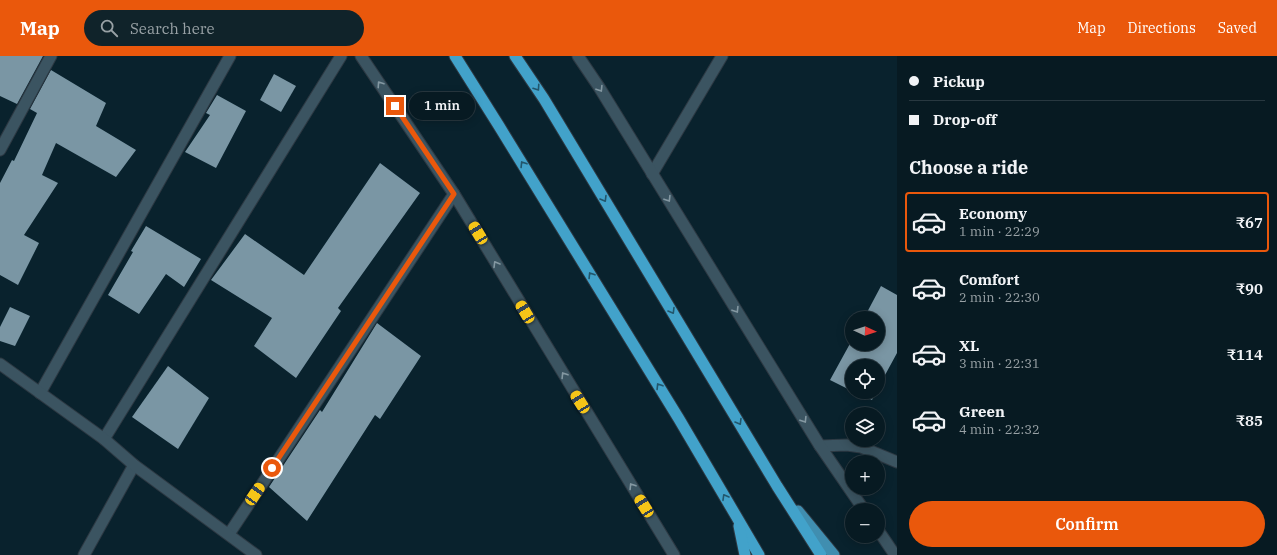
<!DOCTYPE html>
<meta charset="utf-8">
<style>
body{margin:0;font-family:"IBM Plex Serif",serif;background:#10232a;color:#f1f3f6;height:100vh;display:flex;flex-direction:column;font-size:15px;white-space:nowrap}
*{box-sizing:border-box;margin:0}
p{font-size:13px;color:#98a1a5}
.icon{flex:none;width:22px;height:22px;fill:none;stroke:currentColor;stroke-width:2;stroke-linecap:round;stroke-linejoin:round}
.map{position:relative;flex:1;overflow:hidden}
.panel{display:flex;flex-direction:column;background:#071a22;width:380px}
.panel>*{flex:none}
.hud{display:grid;align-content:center;height:88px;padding:0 12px;background:#071a22}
.needle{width:26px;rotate:93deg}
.tools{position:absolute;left:845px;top:255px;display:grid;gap:8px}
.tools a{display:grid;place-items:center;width:40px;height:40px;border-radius:50%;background:#071a22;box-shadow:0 2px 10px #0003,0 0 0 1px #283840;font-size:20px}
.end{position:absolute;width:18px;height:18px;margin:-9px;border:5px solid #ea580c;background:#fff;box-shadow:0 0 0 2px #fff}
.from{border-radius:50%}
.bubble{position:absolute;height:28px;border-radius:14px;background:#071a22;box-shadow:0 2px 10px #0003,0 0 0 1px #283840;font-size:13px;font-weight:600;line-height:28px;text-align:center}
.car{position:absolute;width:12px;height:24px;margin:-12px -6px;border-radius:5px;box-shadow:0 0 3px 1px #0007;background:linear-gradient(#f5c518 24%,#345 0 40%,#f5c518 0 76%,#345 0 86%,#f5c518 0)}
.hud b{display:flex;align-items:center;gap:14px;height:38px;font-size:15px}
.hud b+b{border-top:1px solid #283840}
.hud i{width:10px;height:10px;background:#f1f3f6}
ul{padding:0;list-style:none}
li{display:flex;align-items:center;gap:12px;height:60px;margin:0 8px 6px;padding:0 4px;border:2px solid transparent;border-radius:4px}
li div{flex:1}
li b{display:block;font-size:15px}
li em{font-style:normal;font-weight:600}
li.active{border-color:#ea580c}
li>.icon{width:36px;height:36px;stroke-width:1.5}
h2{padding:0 12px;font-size:18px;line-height:48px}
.action{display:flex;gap:8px;margin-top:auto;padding:8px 12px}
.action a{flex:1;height:46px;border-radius:24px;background:#ea580c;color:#fff;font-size:16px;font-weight:600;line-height:46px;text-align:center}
header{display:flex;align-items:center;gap:24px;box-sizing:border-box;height:56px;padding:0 20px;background:#ea580c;color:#fff}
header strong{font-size:19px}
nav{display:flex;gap:22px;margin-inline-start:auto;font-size:14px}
.search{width:280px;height:36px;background:#10232a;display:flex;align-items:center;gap:10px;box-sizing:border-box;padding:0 14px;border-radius:22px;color:#98a1a5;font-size:15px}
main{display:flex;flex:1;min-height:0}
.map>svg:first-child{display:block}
.building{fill:#7a96a4}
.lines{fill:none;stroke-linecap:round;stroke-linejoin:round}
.minor-casing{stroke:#2d3943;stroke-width:13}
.tertiary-casing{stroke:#2d3943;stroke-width:13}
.primary-casing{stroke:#2d3943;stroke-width:13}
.trunk-casing{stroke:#2d3943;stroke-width:13}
.minor{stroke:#3b5461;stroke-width:11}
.tertiary{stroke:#3b5461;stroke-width:11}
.primary{stroke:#408eb0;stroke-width:11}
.trunk{stroke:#42a2ca;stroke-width:11}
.oneway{stroke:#8498a2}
.oneway2{stroke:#22566c}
.route{stroke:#ea580c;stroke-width:5}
</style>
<header>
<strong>Map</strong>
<div class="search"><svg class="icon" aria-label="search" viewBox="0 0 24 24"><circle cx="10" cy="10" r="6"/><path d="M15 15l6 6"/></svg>Search here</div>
<nav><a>Map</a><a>Directions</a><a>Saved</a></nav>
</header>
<main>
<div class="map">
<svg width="897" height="499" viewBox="0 0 897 499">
<rect width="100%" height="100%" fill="#09222d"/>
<g class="building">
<path d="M0 0H43L17 48 0 40Z"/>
<path d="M51 14 106 47 96 70 136 94 116 121 56 87 42 119 58 127 24 179 39 187 18 229 0 219V127L12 104 14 105 37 57 30 53Z"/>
<path d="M274 18 296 30 281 56 260 44Z"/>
<path d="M217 39 246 55 216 112 185 96 210 59 206 57Z"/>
<path d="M380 107 420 137 338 252 341 255 296 322 254 290 272 262 211 224 245 178 304 219Z"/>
<path d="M146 170 201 203 184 231 166 218 139 258 108 239 133 196 131 195Z"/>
<path d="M881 230 897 239V297L878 332V310H852V335L830 324 852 284V288H878V262H864Z"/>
<path d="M10 251 30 260 15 290 0 285V271Z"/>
<path d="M377 267 421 300 380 363 375 359 307 465 269 431 320 354 322 356Z"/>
<path d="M168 310 209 342 178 393 132 361Z"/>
<path d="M855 336H876L872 344Z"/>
</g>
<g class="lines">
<defs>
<g id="minor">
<path d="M0 94 51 0"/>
<path d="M652 118 722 0"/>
<path d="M40 337 230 0"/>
<path d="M104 383 341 0"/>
<path d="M820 390 847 389 861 391 897 406"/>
<path d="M229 478 454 138"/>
<path d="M84 499 134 409"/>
</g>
<g id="tertiary">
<path d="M361 0 454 138 674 499"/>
<path d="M578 0 599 31 820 390 864 454"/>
<path d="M0 308 104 383 134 409 256 499"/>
<path d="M878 474 895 499"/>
</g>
<path id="primary" d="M798 455 834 499"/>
<g id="trunk">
<path d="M455 0 499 70 679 363 759 499"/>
<path d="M515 0 544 43 777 430 821 499"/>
<path d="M739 470 745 499"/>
</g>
</defs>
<use href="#minor" class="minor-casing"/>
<use href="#tertiary" class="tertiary-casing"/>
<use href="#primary" class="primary-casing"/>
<use href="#trunk" class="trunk-casing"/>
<use href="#minor" class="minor"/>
<use href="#tertiary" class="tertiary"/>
<use href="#primary" class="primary"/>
<use href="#trunk" class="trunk"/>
</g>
<defs><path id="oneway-chevron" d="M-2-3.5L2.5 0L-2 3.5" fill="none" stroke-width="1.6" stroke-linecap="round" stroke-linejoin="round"/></defs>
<g class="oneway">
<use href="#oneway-chevron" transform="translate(380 28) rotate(-124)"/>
<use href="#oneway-chevron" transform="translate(600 33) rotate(58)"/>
<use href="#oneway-chevron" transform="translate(668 143) rotate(58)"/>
<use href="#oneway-chevron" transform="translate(496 208) rotate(-121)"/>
<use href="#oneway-chevron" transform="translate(736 254) rotate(58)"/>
<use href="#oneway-chevron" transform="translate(564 319) rotate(-122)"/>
<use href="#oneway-chevron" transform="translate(804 364) rotate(58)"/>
<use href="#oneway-chevron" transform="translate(632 430) rotate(-122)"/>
</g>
<g class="oneway2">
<use href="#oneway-chevron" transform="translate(537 32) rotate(56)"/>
<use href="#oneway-chevron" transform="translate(523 108) rotate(-122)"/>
<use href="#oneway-chevron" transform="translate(604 143) rotate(59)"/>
<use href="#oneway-chevron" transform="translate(591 219) rotate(-122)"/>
<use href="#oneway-chevron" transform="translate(672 255) rotate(59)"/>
<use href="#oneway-chevron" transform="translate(659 330) rotate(-122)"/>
<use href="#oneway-chevron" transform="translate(739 366) rotate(59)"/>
<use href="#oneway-chevron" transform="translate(725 441) rotate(-120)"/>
</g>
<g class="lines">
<path class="route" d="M272 412 454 138 395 50"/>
</g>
</svg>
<div class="tools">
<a><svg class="needle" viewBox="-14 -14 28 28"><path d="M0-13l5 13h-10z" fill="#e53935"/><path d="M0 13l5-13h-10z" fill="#98a1a5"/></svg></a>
<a><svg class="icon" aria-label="locate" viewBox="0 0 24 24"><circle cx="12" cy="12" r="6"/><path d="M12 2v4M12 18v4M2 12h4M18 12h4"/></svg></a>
<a><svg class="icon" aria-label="layers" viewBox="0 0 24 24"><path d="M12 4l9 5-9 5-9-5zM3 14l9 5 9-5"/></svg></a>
<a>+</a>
<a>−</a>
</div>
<i class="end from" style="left:272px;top:412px"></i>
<i class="end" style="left:395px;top:50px"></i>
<div class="bubble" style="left:409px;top:36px;width:66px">1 min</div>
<i class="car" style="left:478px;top:177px;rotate:329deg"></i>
<i class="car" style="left:525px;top:256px;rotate:329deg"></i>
<i class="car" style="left:580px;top:346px;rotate:328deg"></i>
<i class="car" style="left:255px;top:438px;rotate:34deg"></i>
<i class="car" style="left:644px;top:450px;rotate:328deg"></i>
</div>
<section class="panel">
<div class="hud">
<b><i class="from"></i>Pickup</b>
<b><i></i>Drop-off</b>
</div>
<h2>Choose a ride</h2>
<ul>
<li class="active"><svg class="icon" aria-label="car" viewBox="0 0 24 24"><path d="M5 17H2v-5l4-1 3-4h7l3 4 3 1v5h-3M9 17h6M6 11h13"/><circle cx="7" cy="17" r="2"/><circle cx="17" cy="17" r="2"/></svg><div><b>Economy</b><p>1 min · 22:29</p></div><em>₹67</em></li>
<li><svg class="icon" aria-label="car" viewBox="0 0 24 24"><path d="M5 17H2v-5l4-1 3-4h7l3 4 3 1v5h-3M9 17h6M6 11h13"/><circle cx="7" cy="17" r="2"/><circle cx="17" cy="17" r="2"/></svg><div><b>Comfort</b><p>2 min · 22:30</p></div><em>₹90</em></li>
<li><svg class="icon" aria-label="car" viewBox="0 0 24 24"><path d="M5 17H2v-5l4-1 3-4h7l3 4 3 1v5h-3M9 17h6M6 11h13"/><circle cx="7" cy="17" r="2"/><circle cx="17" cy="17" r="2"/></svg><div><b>XL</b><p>3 min · 22:31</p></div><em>₹114</em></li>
<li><svg class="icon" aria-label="car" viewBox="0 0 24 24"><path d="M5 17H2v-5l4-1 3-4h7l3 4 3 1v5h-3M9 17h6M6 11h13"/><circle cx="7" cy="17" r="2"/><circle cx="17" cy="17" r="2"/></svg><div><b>Green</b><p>4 min · 22:32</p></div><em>₹85</em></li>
</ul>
<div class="action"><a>Confirm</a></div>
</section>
</main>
